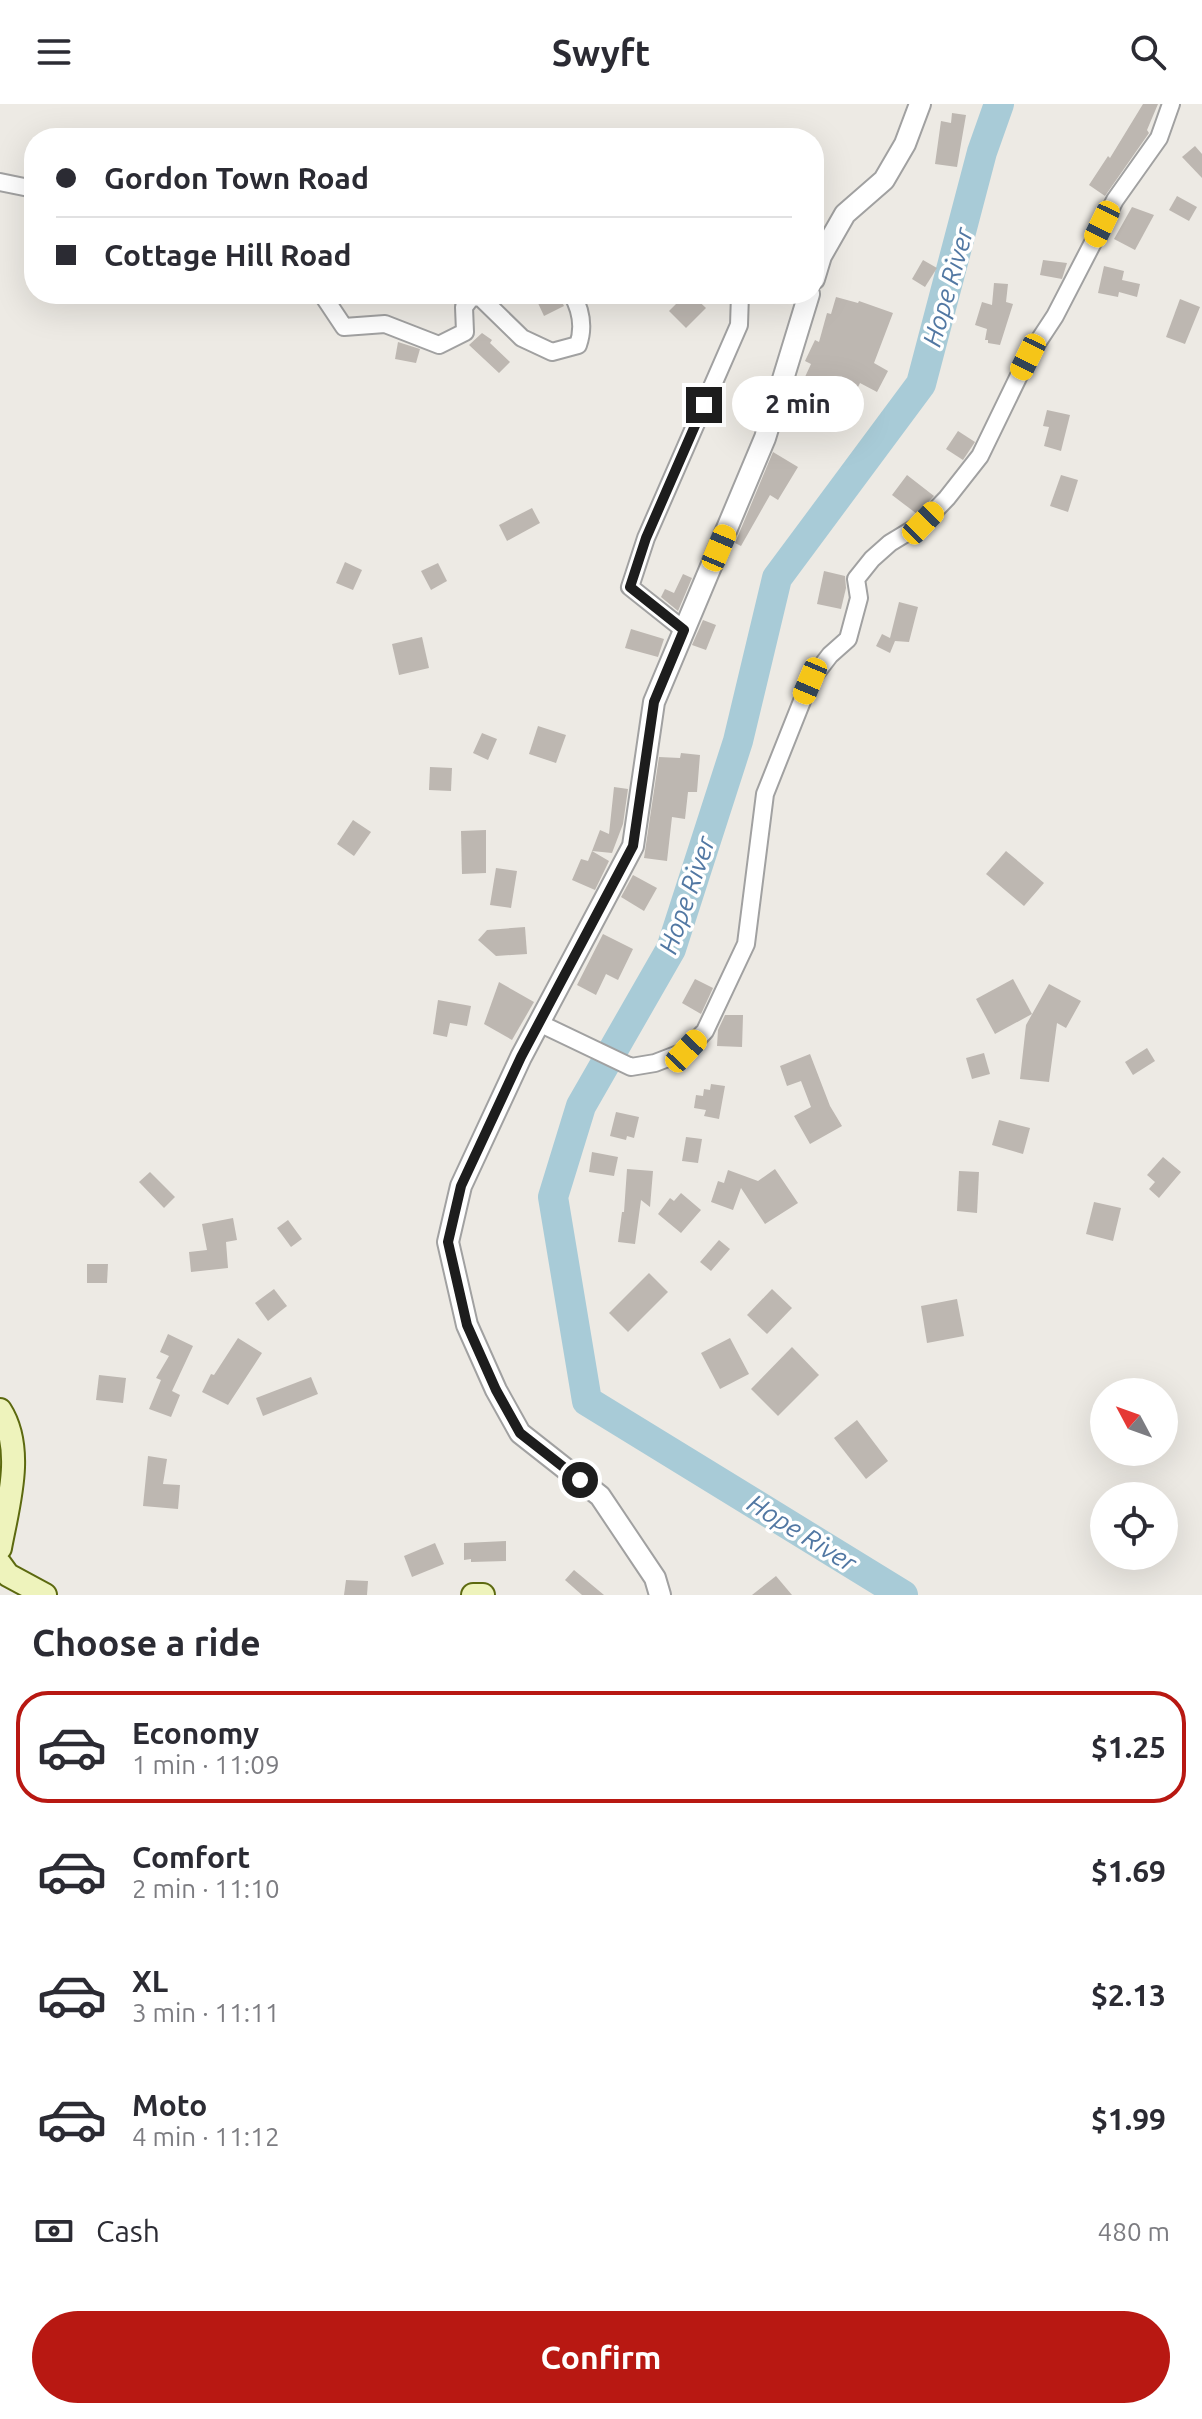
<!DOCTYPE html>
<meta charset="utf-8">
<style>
body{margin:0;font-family:Ubuntu,sans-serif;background:#f2f2f3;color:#2b2b33;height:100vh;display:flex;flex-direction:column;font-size:30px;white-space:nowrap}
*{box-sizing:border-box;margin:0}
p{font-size:26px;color:#7c7c81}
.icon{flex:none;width:44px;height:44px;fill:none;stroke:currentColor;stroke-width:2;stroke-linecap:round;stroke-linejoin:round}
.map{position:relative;height:1491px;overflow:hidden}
.panel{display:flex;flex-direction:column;background:#fff;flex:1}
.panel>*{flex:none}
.hud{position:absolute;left:24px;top:24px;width:800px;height:176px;border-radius:32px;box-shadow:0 8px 32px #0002;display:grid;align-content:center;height:176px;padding:0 32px;background:#fff}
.needle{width:52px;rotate:311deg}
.buttons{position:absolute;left:1090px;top:1274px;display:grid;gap:16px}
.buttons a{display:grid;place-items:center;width:88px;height:88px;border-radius:50%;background:#fff;box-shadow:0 8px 32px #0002;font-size:40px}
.end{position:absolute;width:36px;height:36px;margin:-18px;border:10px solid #1d1d1d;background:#fff;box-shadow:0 0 0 4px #fff}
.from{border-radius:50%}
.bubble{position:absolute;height:56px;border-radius:28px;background:#fff;box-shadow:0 8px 32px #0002;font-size:26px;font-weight:700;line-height:56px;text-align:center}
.car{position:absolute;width:24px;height:48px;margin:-24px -12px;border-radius:10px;box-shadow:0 0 6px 2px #0007;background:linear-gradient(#f5c518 24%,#345 0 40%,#f5c518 0 76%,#345 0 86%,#f5c518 0)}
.hud b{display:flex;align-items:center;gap:28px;height:76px;font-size:30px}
.hud b+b{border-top:2px solid #e1e1e2}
.hud i{width:20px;height:20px;background:#2b2b33}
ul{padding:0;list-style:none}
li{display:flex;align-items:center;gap:24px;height:112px;margin:0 16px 12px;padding:0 16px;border:4px solid transparent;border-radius:32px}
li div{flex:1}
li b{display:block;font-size:30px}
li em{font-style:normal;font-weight:700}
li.selected{border-color:#b81812}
li>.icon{width:72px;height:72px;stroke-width:1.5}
h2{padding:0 32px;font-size:36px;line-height:96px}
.pay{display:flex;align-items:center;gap:20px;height:88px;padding:0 32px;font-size:30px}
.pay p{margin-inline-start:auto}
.cta{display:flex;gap:16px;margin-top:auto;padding:16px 32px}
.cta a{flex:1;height:92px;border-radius:48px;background:#b81812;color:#fff;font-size:32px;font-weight:700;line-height:92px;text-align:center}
header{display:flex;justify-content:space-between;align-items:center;height:104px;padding:0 32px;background:#fff;font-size:36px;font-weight:700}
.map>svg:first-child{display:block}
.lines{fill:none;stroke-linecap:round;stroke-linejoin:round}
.river{stroke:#a8cbd7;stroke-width:30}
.building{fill:#bdb7b1}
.minor-casing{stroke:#a1a1a1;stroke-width:20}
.tertiary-casing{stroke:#a1a1a1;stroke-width:24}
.secondary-casing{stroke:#5c690f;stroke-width:26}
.minor{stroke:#fff;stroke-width:16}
.tertiary{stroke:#fff;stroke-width:20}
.secondary{stroke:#eef3bc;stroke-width:22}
.route{stroke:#1d1d1d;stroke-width:10}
.labels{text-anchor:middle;stroke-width:7;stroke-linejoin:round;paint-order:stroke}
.water-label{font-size:26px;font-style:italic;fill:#5278a3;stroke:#fff}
</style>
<header><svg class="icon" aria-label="menu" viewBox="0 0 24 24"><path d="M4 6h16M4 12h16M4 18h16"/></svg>Swyft<svg class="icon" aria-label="search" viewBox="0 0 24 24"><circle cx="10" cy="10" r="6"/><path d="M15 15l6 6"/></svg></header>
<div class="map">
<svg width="1202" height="1491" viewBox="0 0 1202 1491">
<rect width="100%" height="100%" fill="#edeae4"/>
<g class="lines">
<path class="river" d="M903 1491 587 1297 553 1093 581 1002 671 845 738 637 777 474 921 280 982 48 999 0"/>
</g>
<g class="building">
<path d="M1143 0H1158L1147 26 1149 29 1105 92 1089 81 1108 52 1110 54Z"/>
<path d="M952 9 966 11 957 63 935 60 941 17 951 19Z"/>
<path d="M1195 42 1202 50V74L1182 53Z"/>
<path d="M1177 92 1197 103 1189 117 1169 106Z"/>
<path d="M1132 103 1154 111 1135 146 1114 135Z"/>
<path d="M923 156 937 164 925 183 912 175Z"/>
<path d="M1043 156 1067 159 1062 175 1040 171Z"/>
<path d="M1104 162 1124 167 1122 176 1140 180 1137 193 1119 188 1118 193 1098 189Z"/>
<path d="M994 179 1008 180 1006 198 1013 200 1000 241 988 239V236H985L987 225 975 221 982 198 992 201Z"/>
<path d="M552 190H558L564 202 544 212 537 197Z"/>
<path d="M686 190H691L706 204 686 224 669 207Z"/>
<path d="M836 193 858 199 859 197 893 209 874 259 888 267 877 288 860 279 858 283 846 278 833 305 798 288 811 260 805 257 815 236 819 238 827 209 831 210Z"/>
<path d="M1180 195 1200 203 1185 240 1166 233Z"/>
<path d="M482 229 492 236 490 239 510 258 499 269 469 241Z"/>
<path d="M398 238 420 245 416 259 395 255Z"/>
<path d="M1047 306 1070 311 1061 347 1044 342 1049 323 1043 322Z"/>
<path d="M958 327 975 338 963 356 946 345Z"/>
<path d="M773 348 798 363 778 396 770 391 741 442 735 439Z"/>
<path d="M907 371 934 392 917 410 892 391Z"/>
<path d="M1061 371 1078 376 1068 408 1050 402Z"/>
<path d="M532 404 540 419 507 437 499 421Z"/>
<path d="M345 458 362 466 353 486 336 479Z"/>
<path d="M438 459 447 477 431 486 421 467Z"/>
<path d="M824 467 845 472 846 484 841 505 817 500Z"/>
<path d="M683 470 692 474 678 507 661 493 665 485 674 489Z"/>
<path d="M899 498 918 503 909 538 895 537 890 549 876 542 882 530 890 534Z"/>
<path d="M703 516 716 521 706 546 692 541Z"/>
<path d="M631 525 664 535 658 553 625 544Z"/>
<path d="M422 533 429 564 399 571 392 540Z"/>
<path d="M538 622 566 631 556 659 529 650Z"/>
<path d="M482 629 497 635 488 656 473 649Z"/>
<path d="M681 649 700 651 697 688H688L685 715 672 713 667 757 644 754 659 653 680 654Z"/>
<path d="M430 663 452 664 451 687 429 686Z"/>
<path d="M614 683 628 685 623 720 612 749 592 747 600 726 609 730Z"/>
<path d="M353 716 371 728 354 752 337 740Z"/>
<path d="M486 726V769L462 770 461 727Z"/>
<path d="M592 747 609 757 595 786 572 776 581 755 588 757Z"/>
<path d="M1006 747 1044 779 1024 802 986 770Z"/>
<path d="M496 764 517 767 511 804 490 801Z"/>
<path d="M633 771 657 784 644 807 621 793Z"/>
<path d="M525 823 527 850 496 852 478 836 487 826Z"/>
<path d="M603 830 633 845 618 876 606 870 596 891 577 881Z"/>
<path d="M695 875 713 884 701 910 682 899Z"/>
<path d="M1013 875 1032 910 995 930 976 895Z"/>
<path d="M499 878 534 898 512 936 484 920Z"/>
<path d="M1049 880 1081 897 1066 924 1057 919 1049 978 1020 975 1026 921Z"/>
<path d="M438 896 471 902 467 922 450 919 447 933 433 930Z"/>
<path d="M725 911H743L742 943 717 942 718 926Z"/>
<path d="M1147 944 1155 957 1133 971 1125 958Z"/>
<path d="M984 949 990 970 972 975 966 954Z"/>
<path d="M810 950 830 1002 842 1022 810 1040 794 1012 811 1003 801 977 787 982 780 962Z"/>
<path d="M711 980 725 982 719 1015 704 1012 706 1006 694 1004 696 991 703 992 704 985 710 986Z"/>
<path d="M616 1008 639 1013 634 1034 627 1032 626 1036 610 1032Z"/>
<path d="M999 1016 1030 1024 1023 1050 992 1041Z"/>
<path d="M686 1033 702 1035 698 1059 682 1057Z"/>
<path d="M592 1048 618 1053 614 1072 589 1068Z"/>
<path d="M1163 1053 1181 1068 1159 1094 1149 1085 1155 1078 1147 1071Z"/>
<path d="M627 1065 653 1067 650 1103 641 1096 635 1140 618 1138 622 1108H624Z"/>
<path d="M775 1065 798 1099 765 1120 741 1084 733 1106 711 1098 718 1077 724 1079 728 1066 758 1077Z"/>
<path d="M959 1067 979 1068 977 1109 957 1107Z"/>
<path d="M150 1068 175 1093 164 1104 139 1078Z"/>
<path d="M681 1089 701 1106 681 1129 658 1110 670 1094 674 1097Z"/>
<path d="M1094 1098 1121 1104 1113 1137 1086 1130Z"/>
<path d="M233 1114 237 1136 226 1138 228 1164 191 1168 189 1148 207 1146 202 1120Z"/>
<path d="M288 1116 302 1135 291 1143 277 1124Z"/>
<path d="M719 1136 730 1145 711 1167 700 1158Z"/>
<path d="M87 1160H108L107 1179H87Z"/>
<path d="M649 1169 668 1188 628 1228 609 1209Z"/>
<path d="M274 1185 287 1202 268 1217 255 1199Z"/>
<path d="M772 1185 792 1204 767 1230 747 1211Z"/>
<path d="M957 1195 964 1232 927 1239 921 1202Z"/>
<path d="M168 1230 193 1242 172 1287 180 1291 171 1313 149 1305 161 1276 156 1274 169 1252 160 1248Z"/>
<path d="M238 1234 262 1249 228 1301 202 1288 211 1270 214 1271Z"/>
<path d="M730 1234 749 1270 720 1285 701 1249Z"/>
<path d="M792 1243 819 1271 778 1312 751 1285Z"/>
<path d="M99 1271 126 1274 123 1299 96 1296Z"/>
<path d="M311 1273 318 1290 263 1312 256 1294Z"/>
<path d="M857 1316 888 1357 866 1375 834 1334Z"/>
<path d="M148 1352 167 1355 163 1380 180 1381 178 1405 143 1402Z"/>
<path d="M506 1437V1457L471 1458V1455L464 1456V1439Z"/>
<path d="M435 1439 444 1460 412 1473 404 1452Z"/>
<path d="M574 1466 604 1491H582L565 1476Z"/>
<path d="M776 1472 792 1491H752Z"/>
<path d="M346 1476 368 1477 367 1491H344Z"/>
</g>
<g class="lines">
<defs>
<g id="minor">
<path d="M0 78 34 85"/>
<path d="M322 190 344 223 385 220 439 241 465 228 464 203 471 194 480 193 522 234 552 248 578 241C584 224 581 206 572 190"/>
<path d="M684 526 630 483 646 434 739 221 740 190"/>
<path d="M539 919 631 963 655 959 686 947 705 927 746 840 765 690 810 577 830 551 848 535 859 494 856 475 872 455 890 439 923 419 947 394 980 352 1028 253 1055 212 1115 96 1159 34 1171 0"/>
</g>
<g id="tertiary">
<path d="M814 175 821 152 845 110 884 76 905 40 920 0"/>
<path d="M660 1491 655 1474 600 1392 520 1329 496 1286 467 1221 448 1138 461 1082 521 953 633 742 654 598 765 334 809 190"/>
</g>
<g id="secondary">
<path d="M0 1306C25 1345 8 1401 0 1444"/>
<path d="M0 1460 8 1471 45 1491"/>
<path d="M473 1491H483"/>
</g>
</defs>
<use href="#minor" class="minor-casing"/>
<use href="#tertiary" class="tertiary-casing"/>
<use href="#secondary" class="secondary-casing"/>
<use href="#minor" class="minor"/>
<use href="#tertiary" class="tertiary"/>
<use href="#secondary" class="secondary"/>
</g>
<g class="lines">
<path class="route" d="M580 1376 520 1329 496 1286 467 1221 448 1138 461 1082 521 953 633 742 654 598 684 526 630 483 646 434 704 301"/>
</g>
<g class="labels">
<g class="water-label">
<text transform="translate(948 183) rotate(-74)" y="9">Hope River</text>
<text transform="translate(687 791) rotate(-71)" y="9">Hope River</text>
<text transform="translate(802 1429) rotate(32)" y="9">Hope River</text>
</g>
</g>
</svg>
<div class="buttons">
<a><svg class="needle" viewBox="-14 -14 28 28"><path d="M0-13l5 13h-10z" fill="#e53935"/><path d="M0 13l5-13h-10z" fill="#7c7c81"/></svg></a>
<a><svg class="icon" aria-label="locate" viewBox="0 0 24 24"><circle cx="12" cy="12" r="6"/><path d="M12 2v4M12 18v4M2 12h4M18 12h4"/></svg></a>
</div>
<i class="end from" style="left:580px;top:1376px"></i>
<i class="end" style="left:704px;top:301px"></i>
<div class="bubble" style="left:732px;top:272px;width:132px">2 min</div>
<i class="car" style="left:1102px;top:120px;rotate:206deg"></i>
<i class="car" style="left:1028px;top:253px;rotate:206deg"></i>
<i class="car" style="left:923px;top:419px;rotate:44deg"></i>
<i class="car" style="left:719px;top:444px;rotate:23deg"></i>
<i class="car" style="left:810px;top:577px;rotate:203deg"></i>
<i class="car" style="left:686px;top:947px;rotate:43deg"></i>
<div class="hud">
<b><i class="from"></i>Gordon Town Road</b>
<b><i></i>Cottage Hill Road</b>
</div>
</div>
<section class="panel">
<h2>Choose a ride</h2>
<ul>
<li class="selected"><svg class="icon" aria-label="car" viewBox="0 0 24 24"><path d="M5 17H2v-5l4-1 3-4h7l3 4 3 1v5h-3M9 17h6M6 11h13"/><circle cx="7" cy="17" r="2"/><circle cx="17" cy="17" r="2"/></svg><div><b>Economy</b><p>1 min · 11:09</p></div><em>$1.25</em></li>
<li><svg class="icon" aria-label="car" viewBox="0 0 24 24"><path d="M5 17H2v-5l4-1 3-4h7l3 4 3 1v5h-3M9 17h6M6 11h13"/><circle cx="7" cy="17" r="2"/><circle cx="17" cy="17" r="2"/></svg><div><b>Comfort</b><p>2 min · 11:10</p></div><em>$1.69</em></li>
<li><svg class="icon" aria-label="car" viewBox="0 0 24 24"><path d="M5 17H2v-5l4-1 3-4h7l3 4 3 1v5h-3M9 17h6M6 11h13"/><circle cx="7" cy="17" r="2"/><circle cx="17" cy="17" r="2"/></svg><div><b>XL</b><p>3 min · 11:11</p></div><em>$2.13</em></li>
<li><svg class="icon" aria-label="car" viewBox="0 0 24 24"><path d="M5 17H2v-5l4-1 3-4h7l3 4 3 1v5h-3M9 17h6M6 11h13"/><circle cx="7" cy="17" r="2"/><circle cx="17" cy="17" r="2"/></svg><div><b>Moto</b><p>4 min · 11:12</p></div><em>$1.99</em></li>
</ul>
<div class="pay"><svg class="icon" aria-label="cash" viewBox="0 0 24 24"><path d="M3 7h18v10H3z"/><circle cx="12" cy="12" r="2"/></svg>Cash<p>480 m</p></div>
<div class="cta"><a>Confirm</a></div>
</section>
